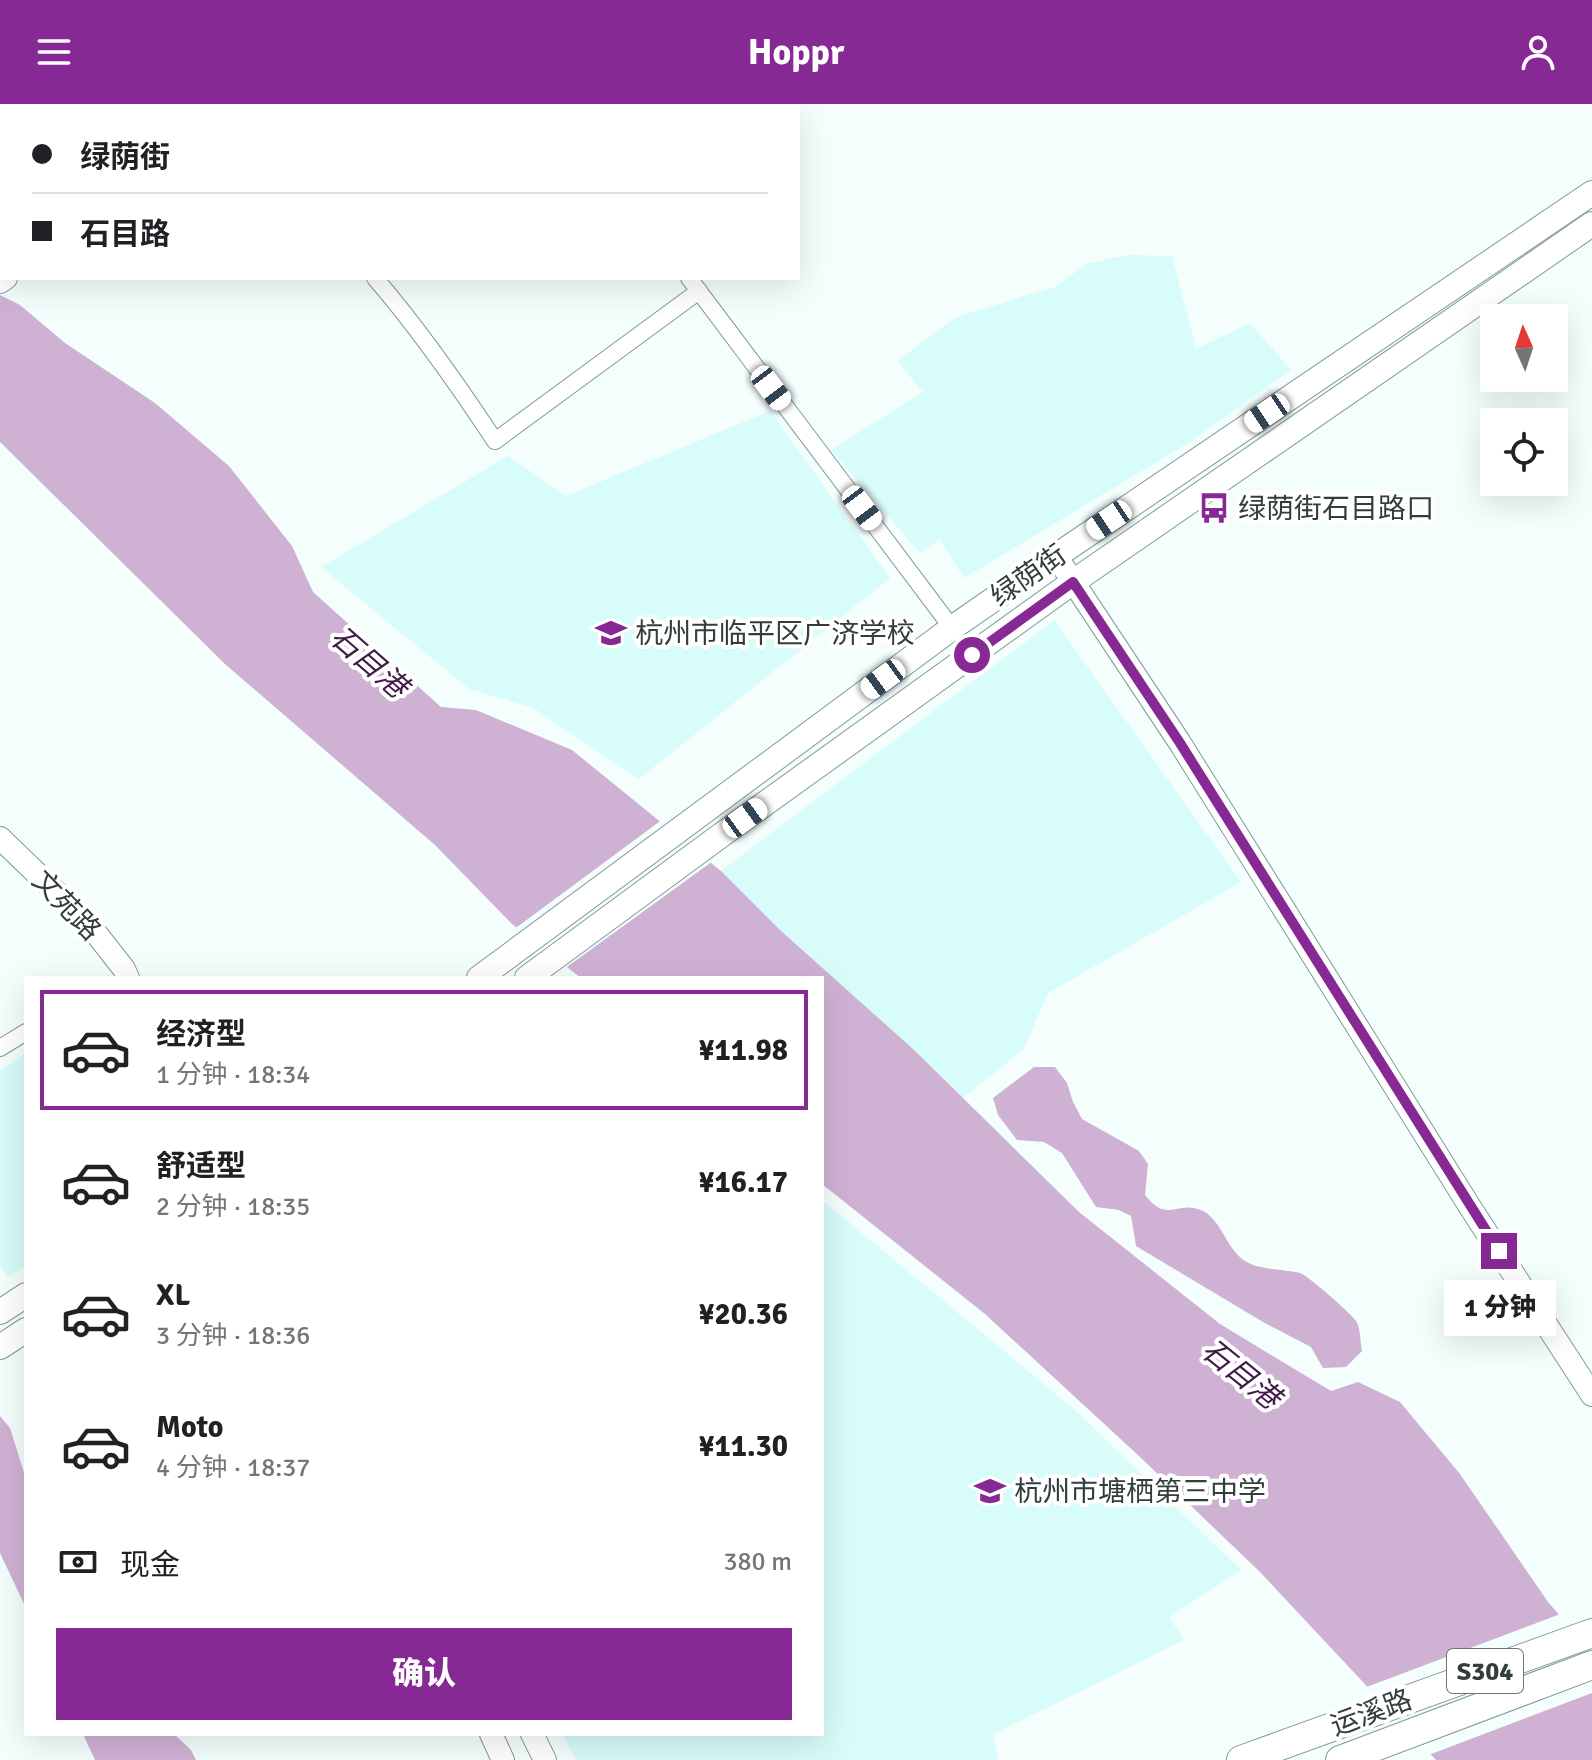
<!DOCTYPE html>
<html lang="zh">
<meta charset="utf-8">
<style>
body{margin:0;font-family:Signika,"Noto Sans SC",sans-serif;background:#f2f2f2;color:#202124;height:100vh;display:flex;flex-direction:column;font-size:30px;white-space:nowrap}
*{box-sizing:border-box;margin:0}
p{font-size:26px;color:#757577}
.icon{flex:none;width:44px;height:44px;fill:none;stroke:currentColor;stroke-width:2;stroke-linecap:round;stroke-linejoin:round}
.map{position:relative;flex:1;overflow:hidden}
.sheet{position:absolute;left:24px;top:872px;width:800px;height:760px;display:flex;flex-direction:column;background:#fff;border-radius:0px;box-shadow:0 8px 32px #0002}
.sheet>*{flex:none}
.guide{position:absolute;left:0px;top:0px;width:800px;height:176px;box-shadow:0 8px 32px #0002;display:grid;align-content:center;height:176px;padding:0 32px;background:#fff}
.needle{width:52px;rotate:357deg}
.controls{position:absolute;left:1480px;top:200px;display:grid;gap:16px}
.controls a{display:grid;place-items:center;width:88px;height:88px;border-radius:0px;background:#fff;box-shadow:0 8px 32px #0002;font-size:40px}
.end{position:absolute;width:36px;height:36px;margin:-18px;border:10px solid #862994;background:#fff;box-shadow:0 0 0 4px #fff}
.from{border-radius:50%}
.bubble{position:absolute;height:56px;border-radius:0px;background:#fff;box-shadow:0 8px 32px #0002;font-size:26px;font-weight:800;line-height:56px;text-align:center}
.car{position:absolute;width:24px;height:48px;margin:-24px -12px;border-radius:10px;box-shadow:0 0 6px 2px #0007;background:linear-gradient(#fff 24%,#345 0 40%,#fff 0 76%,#345 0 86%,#fff 0)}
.guide b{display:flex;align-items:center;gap:28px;height:76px;font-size:30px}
.guide b+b{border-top:2px solid #e0e0e0}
.guide i{width:20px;height:20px;background:#202124}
ul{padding:14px 0 0;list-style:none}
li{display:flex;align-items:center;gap:24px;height:120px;margin:0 16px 12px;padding:0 16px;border:4px solid transparent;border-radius:0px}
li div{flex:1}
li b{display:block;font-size:30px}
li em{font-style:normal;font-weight:800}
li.current{border-color:#862994}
li>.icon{width:72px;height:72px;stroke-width:1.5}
.pay{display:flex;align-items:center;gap:20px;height:88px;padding:0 32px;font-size:30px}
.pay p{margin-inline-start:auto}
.primary-button{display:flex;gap:16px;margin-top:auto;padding:16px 32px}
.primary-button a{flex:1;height:92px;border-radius:0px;background:#862994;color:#fff;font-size:32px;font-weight:800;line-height:92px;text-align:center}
header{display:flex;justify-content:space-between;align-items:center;height:104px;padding:0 32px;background:#862994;color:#fff;font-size:36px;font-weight:800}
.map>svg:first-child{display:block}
.built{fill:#d7fcf9}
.water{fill:#cfb1d4}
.pier{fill:#f3fefd}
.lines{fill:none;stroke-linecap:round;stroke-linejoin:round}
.minor-casing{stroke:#819b99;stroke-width:18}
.tertiary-casing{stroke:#819b99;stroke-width:24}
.secondary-casing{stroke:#819b99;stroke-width:26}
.trunk-casing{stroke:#819b99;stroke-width:30}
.minor{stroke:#fff;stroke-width:16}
.tertiary{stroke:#fff;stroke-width:22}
.secondary{stroke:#fff;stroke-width:24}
.trunk{stroke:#fff;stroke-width:28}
.route{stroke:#862994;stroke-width:10}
.labels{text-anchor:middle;stroke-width:8;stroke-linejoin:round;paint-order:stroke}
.shield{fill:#fff;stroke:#707776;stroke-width:2}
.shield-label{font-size:26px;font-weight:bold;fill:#323d3c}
.poi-label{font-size:28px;fill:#323d3c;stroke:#fff;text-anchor:start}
.street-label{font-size:28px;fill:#323d3c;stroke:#fff}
.water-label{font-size:30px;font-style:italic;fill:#421c48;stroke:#fff}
</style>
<header><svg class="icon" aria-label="menu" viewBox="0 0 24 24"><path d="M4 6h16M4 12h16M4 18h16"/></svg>Hoppr<svg class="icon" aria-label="person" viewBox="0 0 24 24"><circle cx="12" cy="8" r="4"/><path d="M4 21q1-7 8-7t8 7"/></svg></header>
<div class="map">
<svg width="1592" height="1656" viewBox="0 0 1592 1656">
<rect width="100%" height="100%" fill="#f3fefd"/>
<g class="built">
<path d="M1127 151 1172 152 1196 245 1250 219 1291 266 1190 338 964 474 940 435 920 449 831 346 923 288 897 257 956 213 1055 183 1086 160Z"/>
<path d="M770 307 890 474 639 675 532 603 469 585 321 463 508 352 566 392Z"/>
<path d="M1054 516 1241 778 1048 889 1024 945 963 994 780 826 721 767Z"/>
<path d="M26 949V1162L8 1173 0 1162V967Z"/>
<path d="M822 1096 1076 1307 1241 1466 1169 1513 1184 1536 1102 1577 993 1630 998 1656H576L562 1630H822Z"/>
</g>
<g class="water">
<path d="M0 191 20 201 65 239 155 299 229 362 292 442 313 488 441 603 476 606 572 646 721 767 780 826 913 945 1079 1108 1220 1220 1331 1287 1358 1278 1400 1298 1460 1370 1548 1498 1592 1549V1656H1436L1260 1468 1140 1353 985 1210 822 1080V874H581L512 820 435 741 226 561 0 338Z"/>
<path d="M1034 963H1055L1067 979 1073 998 1082 1015 1139 1047 1148 1060 1145 1091C1168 1120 1176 1096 1201 1106 1221 1114 1226 1145 1245 1157 1259 1166 1283 1165 1300 1169 1306 1170 1352 1210 1356 1217 1361 1224 1360 1239 1362 1247L1346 1263 1323 1264 1311 1243 1263 1218 1136 1142 1131 1112 1119 1106 1096 1103 1062 1049 1044 1038 1017 1036 998 1011 993 994Z"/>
<path d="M0 1312 10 1324 26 1375V1504L0 1449Z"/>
<path d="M83 1630H174L191 1646 196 1656H95Z"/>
</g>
<g class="pier">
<path d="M663 715 713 757 564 865 513 826Z"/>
<path d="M1563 1509 1592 1543V1589L1426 1652 1364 1584Z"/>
</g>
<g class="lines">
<defs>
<g id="minor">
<path d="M556 0 558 2"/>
<path d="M375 174C419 225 458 281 495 337L699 187"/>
<path d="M689 174 952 524"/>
<path d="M0 944 26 928"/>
</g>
<g id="tertiary">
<path d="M233 2 236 0"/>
<path d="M0 178 6 174"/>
<path d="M1056 452 1180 639 1470 1103 1592 1291"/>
<path d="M0 734 88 819 124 865 128 874"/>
<path d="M491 1630 503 1656"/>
<path d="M532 1630 545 1656"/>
</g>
<g id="secondary">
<path d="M479 874 952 524 1056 452 1592 89"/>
<path d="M527 874 720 732 1073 478 1592 120"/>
<path d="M0 1208 26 1191"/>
<path d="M0 1243 26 1226"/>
</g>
<g id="trunk">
<path d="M1241 1656 1592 1529"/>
<path d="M1340 1656 1592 1561"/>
</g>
</defs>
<use href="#minor" class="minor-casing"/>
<use href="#tertiary" class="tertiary-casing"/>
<use href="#secondary" class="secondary-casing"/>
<use href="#trunk" class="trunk-casing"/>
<use href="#minor" class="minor"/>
<use href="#tertiary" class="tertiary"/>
<use href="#secondary" class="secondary"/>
<use href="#trunk" class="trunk"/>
</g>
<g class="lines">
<path class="route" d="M972 551 1073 478 1180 639 1499 1147"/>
</g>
<defs>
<symbol id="bus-bare" viewBox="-9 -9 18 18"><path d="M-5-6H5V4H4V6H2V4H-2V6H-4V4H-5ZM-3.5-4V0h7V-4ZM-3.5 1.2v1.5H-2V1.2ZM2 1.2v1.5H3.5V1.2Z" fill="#862994" stroke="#fff" stroke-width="2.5" paint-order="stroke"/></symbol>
<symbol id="school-bare" viewBox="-9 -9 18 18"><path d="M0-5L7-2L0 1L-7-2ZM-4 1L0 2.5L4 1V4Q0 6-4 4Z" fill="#862994" stroke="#fff" stroke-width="2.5" paint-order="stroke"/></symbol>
</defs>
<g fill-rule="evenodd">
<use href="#bus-bare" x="1192" y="382" width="44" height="44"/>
<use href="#school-bare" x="589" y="507" width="44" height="44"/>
<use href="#school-bare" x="968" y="1365" width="44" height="44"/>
</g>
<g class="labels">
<rect class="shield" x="1447" y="1545" width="76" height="44" rx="6"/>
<g class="shield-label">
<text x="1485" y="1576">S304</text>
</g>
<g class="poi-label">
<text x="1238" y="414">绿荫街石目路口</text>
<text x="635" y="539">杭州市临平区广济学校</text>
<text x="1014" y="1397">杭州市塘栖第三中学</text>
</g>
<g class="street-label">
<text transform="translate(1028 471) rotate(-35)" y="10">绿荫街</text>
<text transform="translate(67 801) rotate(46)" y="10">文苑路</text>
<text transform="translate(1371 1608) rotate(-20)" y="10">运溪路</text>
</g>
<g class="water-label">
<text transform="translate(369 558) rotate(41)" y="10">石目港</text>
<text transform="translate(1241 1270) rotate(39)" y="10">石目港</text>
</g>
</g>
</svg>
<div class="controls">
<a><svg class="needle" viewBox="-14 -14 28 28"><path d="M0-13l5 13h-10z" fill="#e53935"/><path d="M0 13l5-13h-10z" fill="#757577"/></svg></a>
<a><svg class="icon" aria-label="locate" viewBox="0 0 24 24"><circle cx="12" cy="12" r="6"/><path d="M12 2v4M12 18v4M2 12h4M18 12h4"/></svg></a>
</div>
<i class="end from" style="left:972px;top:551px"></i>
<i class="end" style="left:1499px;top:1147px"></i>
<div class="bubble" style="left:1444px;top:1176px;width:112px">1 分钟</div>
<i class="car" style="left:771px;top:284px;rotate:143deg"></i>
<i class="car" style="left:1267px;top:309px;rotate:236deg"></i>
<i class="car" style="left:862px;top:404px;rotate:143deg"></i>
<i class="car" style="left:1109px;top:416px;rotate:236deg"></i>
<i class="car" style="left:883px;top:575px;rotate:234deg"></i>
<i class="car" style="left:745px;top:714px;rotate:54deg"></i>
<div class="guide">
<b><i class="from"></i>绿荫街</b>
<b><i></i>石目路</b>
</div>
<section class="sheet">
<ul>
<li class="current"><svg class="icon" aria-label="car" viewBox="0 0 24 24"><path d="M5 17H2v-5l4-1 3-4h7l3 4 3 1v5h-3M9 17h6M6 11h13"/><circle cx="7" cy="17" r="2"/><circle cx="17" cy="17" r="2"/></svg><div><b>经济型</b><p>1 分钟 · 18:34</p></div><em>¥11.98</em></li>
<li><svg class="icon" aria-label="car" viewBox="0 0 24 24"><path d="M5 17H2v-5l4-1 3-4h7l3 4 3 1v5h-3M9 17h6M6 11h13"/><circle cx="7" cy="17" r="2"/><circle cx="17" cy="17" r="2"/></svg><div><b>舒适型</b><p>2 分钟 · 18:35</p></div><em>¥16.17</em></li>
<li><svg class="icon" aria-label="car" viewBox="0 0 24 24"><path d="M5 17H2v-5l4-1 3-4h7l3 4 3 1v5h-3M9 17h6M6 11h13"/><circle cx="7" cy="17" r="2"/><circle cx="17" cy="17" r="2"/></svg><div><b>XL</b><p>3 分钟 · 18:36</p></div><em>¥20.36</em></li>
<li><svg class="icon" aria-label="car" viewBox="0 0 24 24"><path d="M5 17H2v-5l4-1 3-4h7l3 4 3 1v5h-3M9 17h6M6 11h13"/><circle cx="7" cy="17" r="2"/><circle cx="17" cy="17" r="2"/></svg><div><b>Moto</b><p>4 分钟 · 18:37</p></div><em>¥11.30</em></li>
</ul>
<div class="pay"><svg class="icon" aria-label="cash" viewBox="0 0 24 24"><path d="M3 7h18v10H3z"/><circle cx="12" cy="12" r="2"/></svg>现金<p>380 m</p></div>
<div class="primary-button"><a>确认</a></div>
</section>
</div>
